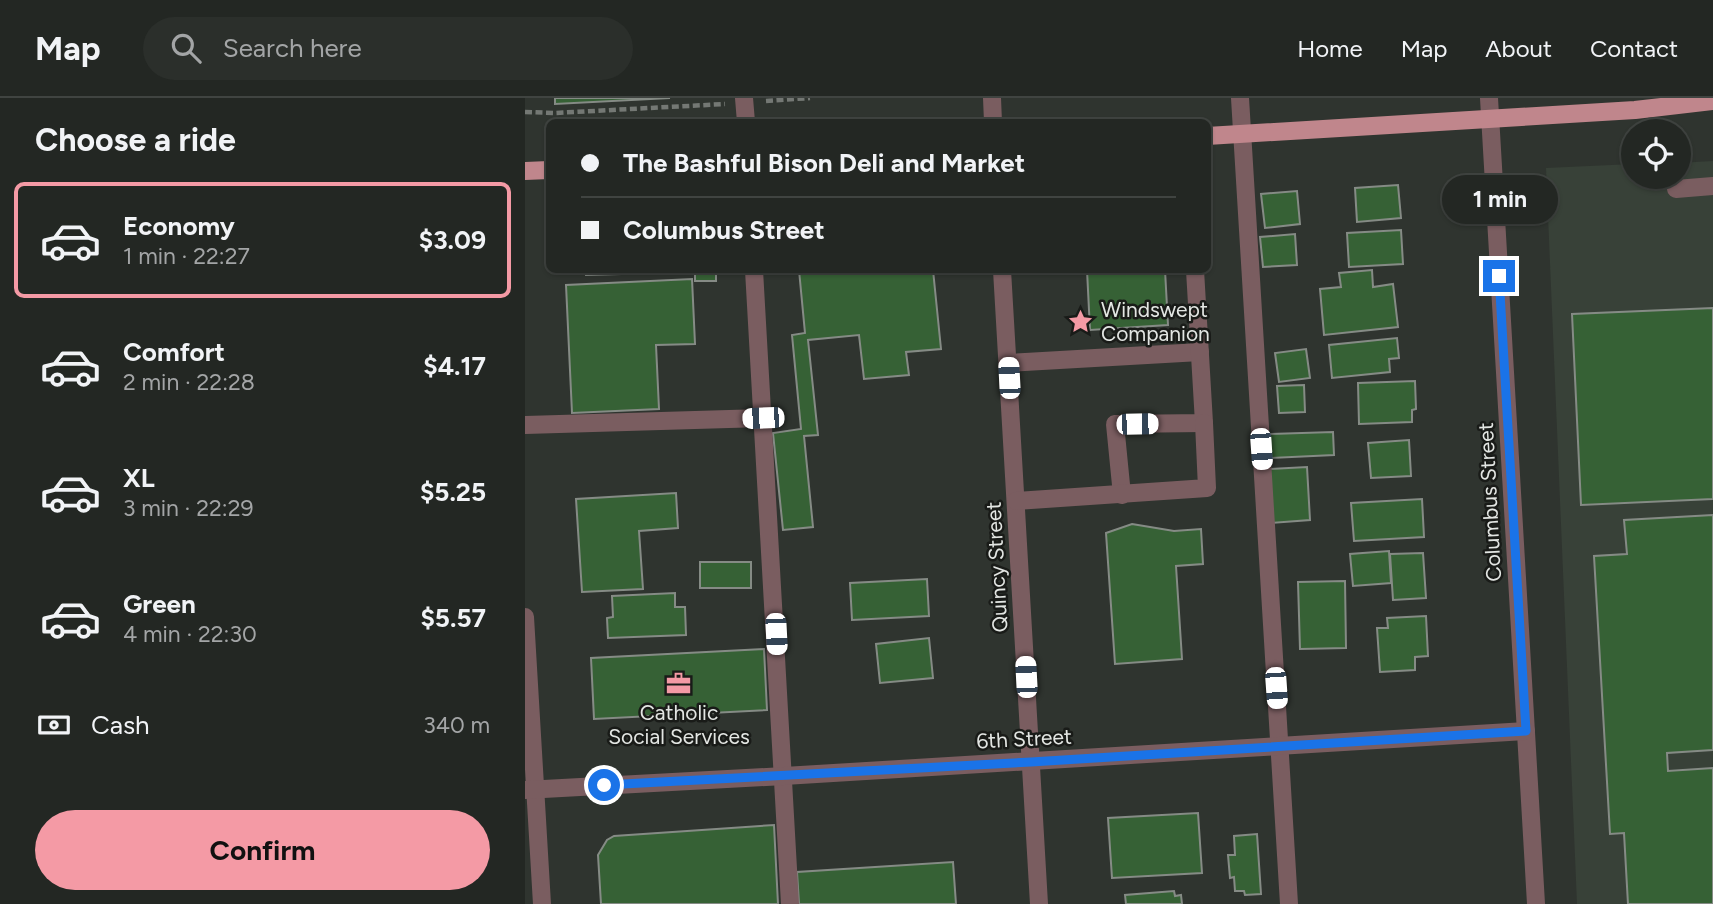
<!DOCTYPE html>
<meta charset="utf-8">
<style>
body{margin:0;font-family:Figtree,sans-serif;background:#2b2f2b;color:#f1f3f6;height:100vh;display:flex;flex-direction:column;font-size:26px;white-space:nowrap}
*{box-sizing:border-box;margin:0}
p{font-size:23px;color:#a3a5a6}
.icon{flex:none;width:38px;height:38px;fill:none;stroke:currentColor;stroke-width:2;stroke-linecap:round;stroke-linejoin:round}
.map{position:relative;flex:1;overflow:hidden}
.side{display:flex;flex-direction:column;background:#232723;width:525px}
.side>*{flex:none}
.guide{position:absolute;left:21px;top:21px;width:665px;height:154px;border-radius:10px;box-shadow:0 2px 5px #0004,0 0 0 2px #404441;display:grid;align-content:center;height:154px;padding:0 35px;background:#232723}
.tools{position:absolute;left:1096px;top:21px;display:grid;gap:14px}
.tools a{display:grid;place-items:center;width:70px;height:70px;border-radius:50%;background:#232723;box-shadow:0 2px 5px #0004,0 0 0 2px #404441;font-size:35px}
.end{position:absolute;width:32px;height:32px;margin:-16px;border:9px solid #1a73e8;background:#fff;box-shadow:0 0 0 4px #fff}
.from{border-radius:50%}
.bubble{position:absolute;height:49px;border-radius:24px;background:#232723;box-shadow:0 2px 5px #0004,0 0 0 2px #404441;font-size:23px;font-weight:700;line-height:49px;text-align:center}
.car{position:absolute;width:21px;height:42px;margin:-21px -10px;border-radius:9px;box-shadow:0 0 5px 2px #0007;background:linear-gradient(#fff 24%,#345 0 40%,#fff 0 76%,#345 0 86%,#fff 0)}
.guide b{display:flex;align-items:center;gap:24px;height:66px;font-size:26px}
.guide b+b{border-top:2px solid #404441}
.guide i{width:18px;height:18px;background:#f1f3f6}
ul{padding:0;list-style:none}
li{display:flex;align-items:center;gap:21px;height:116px;margin:0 14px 10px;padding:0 21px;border:4px solid transparent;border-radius:10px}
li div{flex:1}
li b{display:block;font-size:26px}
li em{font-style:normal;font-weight:700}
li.current{border-color:#f49aa5}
li>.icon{width:63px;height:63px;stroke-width:1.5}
h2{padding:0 35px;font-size:32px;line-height:84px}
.pay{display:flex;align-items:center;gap:18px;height:77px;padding:0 35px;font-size:26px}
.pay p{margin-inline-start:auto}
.cta{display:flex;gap:14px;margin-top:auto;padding:14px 35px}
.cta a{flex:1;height:80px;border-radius:42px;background:#f49aa5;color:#111;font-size:28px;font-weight:700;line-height:80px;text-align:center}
header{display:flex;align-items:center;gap:42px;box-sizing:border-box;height:98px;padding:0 35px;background:#232723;border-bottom:2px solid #404441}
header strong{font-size:33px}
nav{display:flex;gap:38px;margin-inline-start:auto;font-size:24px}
.search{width:490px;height:63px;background:#2b2f2b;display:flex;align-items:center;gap:18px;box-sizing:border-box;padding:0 24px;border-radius:38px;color:#a3a5a6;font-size:26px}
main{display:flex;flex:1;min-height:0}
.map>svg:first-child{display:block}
.built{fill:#384138}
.building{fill:#366135;stroke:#858b85;stroke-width:2}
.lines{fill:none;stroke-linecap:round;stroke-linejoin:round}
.path{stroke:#747874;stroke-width:4.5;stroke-dasharray:7 3.5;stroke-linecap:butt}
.minor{stroke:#7a5d60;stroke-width:18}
.major{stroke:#c0868c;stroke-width:18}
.route{stroke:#1a73e8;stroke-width:9}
.labels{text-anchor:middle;stroke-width:5;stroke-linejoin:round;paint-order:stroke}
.poi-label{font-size:21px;fill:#e3e6e3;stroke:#191b18;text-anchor:start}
.street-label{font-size:21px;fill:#e3e6e3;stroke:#191b18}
</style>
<header>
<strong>Map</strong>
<div class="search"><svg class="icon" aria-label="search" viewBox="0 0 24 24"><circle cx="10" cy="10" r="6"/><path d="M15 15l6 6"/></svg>Search here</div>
<nav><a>Home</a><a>Map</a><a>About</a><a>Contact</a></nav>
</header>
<main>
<section class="side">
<h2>Choose a ride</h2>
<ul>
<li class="current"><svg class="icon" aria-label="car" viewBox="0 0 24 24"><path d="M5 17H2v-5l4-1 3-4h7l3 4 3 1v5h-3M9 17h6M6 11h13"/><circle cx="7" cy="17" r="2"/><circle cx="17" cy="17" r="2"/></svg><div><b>Economy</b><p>1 min · 22:27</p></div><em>$3.09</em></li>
<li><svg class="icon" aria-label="car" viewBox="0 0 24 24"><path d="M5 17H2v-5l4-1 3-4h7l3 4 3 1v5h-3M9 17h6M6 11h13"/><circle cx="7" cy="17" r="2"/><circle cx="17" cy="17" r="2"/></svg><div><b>Comfort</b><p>2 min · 22:28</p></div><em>$4.17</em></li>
<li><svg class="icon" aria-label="car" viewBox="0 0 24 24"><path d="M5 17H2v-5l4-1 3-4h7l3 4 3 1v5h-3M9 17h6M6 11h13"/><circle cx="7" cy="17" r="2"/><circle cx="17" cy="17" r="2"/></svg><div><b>XL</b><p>3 min · 22:29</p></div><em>$5.25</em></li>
<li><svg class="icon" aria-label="car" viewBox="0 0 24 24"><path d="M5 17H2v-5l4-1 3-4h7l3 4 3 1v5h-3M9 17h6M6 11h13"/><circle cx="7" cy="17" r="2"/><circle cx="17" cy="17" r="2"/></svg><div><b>Green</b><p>4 min · 22:30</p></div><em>$5.57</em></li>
</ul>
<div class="pay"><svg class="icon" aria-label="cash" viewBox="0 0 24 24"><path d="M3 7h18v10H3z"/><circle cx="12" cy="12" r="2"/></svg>Cash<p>340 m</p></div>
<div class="cta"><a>Confirm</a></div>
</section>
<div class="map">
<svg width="1188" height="806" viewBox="0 0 1188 806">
<rect width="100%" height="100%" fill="#2f342f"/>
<path class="built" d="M1188 63V806H1052L1021 70 1108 66V79H1153V65Z"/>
<g class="building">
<path d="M30 0H145L30 6Z"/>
<path d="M873 87 876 120 832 124 830 90Z"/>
<path d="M772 93 775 126 740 130 736 96Z"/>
<path d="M876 132 878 166 824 169 822 135Z"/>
<path d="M770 136 772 167 738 169 735 139Z"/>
<path d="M60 172H132V175L61 177Z"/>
<rect x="170" y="172" width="21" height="11"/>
<path d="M274 172H408L416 251 381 254 384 277 339 281 334 237 283 242 293 337 279 338 288 429 258 432 248 335 276 331 267 237 280 235Z"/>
<path d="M562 172H640L643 227 565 232Z"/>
<path d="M847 172 848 189 868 186 873 229 799 237 795 191 816 189 814 175Z"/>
<path d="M167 181 170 246 131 247 134 311 47 315 41 187Z"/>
<path d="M1188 210V401L1056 407 1047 216Z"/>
<path d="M872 240 874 260 864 261 865 274 807 280 804 247Z"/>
<path d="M781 251 785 280 754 284 750 255Z"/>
<path d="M890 283 891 311 887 312V324L834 326 833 285Z"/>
<path d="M779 287 780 314 754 315 752 288Z"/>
<path d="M808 334 809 357 746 360 745 336Z"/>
<path d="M884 342 886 378 846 380 843 345Z"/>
<path d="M782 369 785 422 746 425 743 371Z"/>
<path d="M151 395 153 430 114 433 118 491 57 494 51 401Z"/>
<path d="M897 401 899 439 829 443 826 405Z"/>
<path d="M1188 417V652L1142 655 1143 673 1188 670V806H1103L1099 735 1085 736 1069 458 1102 456 1099 422Z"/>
<path d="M607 426 649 433 676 431 678 466 651 468 657 561 590 566 581 435Z"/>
<path d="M864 453 866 485 828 488 825 456Z"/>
<path d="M898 455 901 500 868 502 865 456Z"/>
<rect x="175" y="464" width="51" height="26"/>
<path d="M402 481 404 518 327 522 325 485Z"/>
<path d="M820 483 821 550 775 551 773 484Z"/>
<path d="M150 495V509H160L161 537 83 540 82 520 88 519 87 498Z"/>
<path d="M901 518 903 558 890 559V572L855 574 852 530H863L862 520Z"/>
<path d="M404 540 408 580 355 585 351 546Z"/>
<path d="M239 551 242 612 69 621 66 560Z"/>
<path d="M673 715 677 775 587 780 583 720Z"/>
<path d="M249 727 253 806H76L73 757 82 742 89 738Z"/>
<path d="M732 736 736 796 720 797 719 793H710L709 779 705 780 703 757H710L709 738Z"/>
<path d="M428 764 431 806H274L272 774Z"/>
<path d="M649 793 650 798 656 797 657 806H601L600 797Z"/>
</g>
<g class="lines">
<g class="path">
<path d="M241 3 285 0"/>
<path d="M0 14 30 15 200 6"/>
</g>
<g class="minor">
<path d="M219 0 221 24"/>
<path d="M467 0 468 24"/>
<path d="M715 0 764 806"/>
<path d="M964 0 1011 806"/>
<path d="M1151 91 1188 88"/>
<path d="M229 172 265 806"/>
<path d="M477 172 514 806"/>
<path d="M483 265 675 254"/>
<path d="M0 327 238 320"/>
<path d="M597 397 590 326 679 325 670 172"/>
<path d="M491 403 682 390 679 325"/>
<path d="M0 519 17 806"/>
<path d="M0 692 259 678 1001 633"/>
</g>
<g class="major">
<path d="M682 38 1110 12 1188 3"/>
<path d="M0 73 24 72"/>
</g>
</g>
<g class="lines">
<path class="route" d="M79 687 506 664 1001 633 974 178"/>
</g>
<defs>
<symbol id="sight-bare" viewBox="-9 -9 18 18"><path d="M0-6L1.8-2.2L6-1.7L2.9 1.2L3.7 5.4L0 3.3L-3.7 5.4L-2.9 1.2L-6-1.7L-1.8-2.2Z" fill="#f49aa5" stroke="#191b18" stroke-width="2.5" paint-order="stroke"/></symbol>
<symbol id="office-bare" viewBox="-9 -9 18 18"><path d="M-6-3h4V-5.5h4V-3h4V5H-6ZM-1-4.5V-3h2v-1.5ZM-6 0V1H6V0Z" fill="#f49aa5" stroke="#191b18" stroke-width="2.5" paint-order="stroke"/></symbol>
</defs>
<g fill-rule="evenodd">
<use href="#sight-bare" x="538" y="206" width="35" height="35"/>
<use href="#office-bare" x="136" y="568" width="35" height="35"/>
</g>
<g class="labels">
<g class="poi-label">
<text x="576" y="219">Windswept<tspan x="576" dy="24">Companion</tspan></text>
<text x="154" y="622" text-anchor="middle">Catholic<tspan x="154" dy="24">Social Services</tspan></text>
</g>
<g class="street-label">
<text transform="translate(965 404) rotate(-93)" y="7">Columbus Street</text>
<text transform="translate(472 469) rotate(-93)" y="7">Quincy Street</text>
<text transform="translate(499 641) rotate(-3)" y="7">6th Street</text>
</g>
</g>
</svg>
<div class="tools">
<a><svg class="icon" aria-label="locate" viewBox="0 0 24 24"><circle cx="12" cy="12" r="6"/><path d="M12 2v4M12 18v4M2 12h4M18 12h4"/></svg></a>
</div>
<i class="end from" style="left:79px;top:687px"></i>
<i class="end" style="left:974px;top:178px"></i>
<div class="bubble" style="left:917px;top:77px;width:116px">1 min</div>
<i class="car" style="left:484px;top:280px;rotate:357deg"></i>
<i class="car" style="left:238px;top:320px;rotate:268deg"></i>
<i class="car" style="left:612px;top:326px;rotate:89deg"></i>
<i class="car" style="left:736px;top:351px;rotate:176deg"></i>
<i class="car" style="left:251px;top:536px;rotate:177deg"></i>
<i class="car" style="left:501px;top:579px;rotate:357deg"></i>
<i class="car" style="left:751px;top:590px;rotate:176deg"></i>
<div class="guide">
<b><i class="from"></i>The Bashful Bison Deli and Market</b>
<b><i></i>Columbus Street</b>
</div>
</div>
</main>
